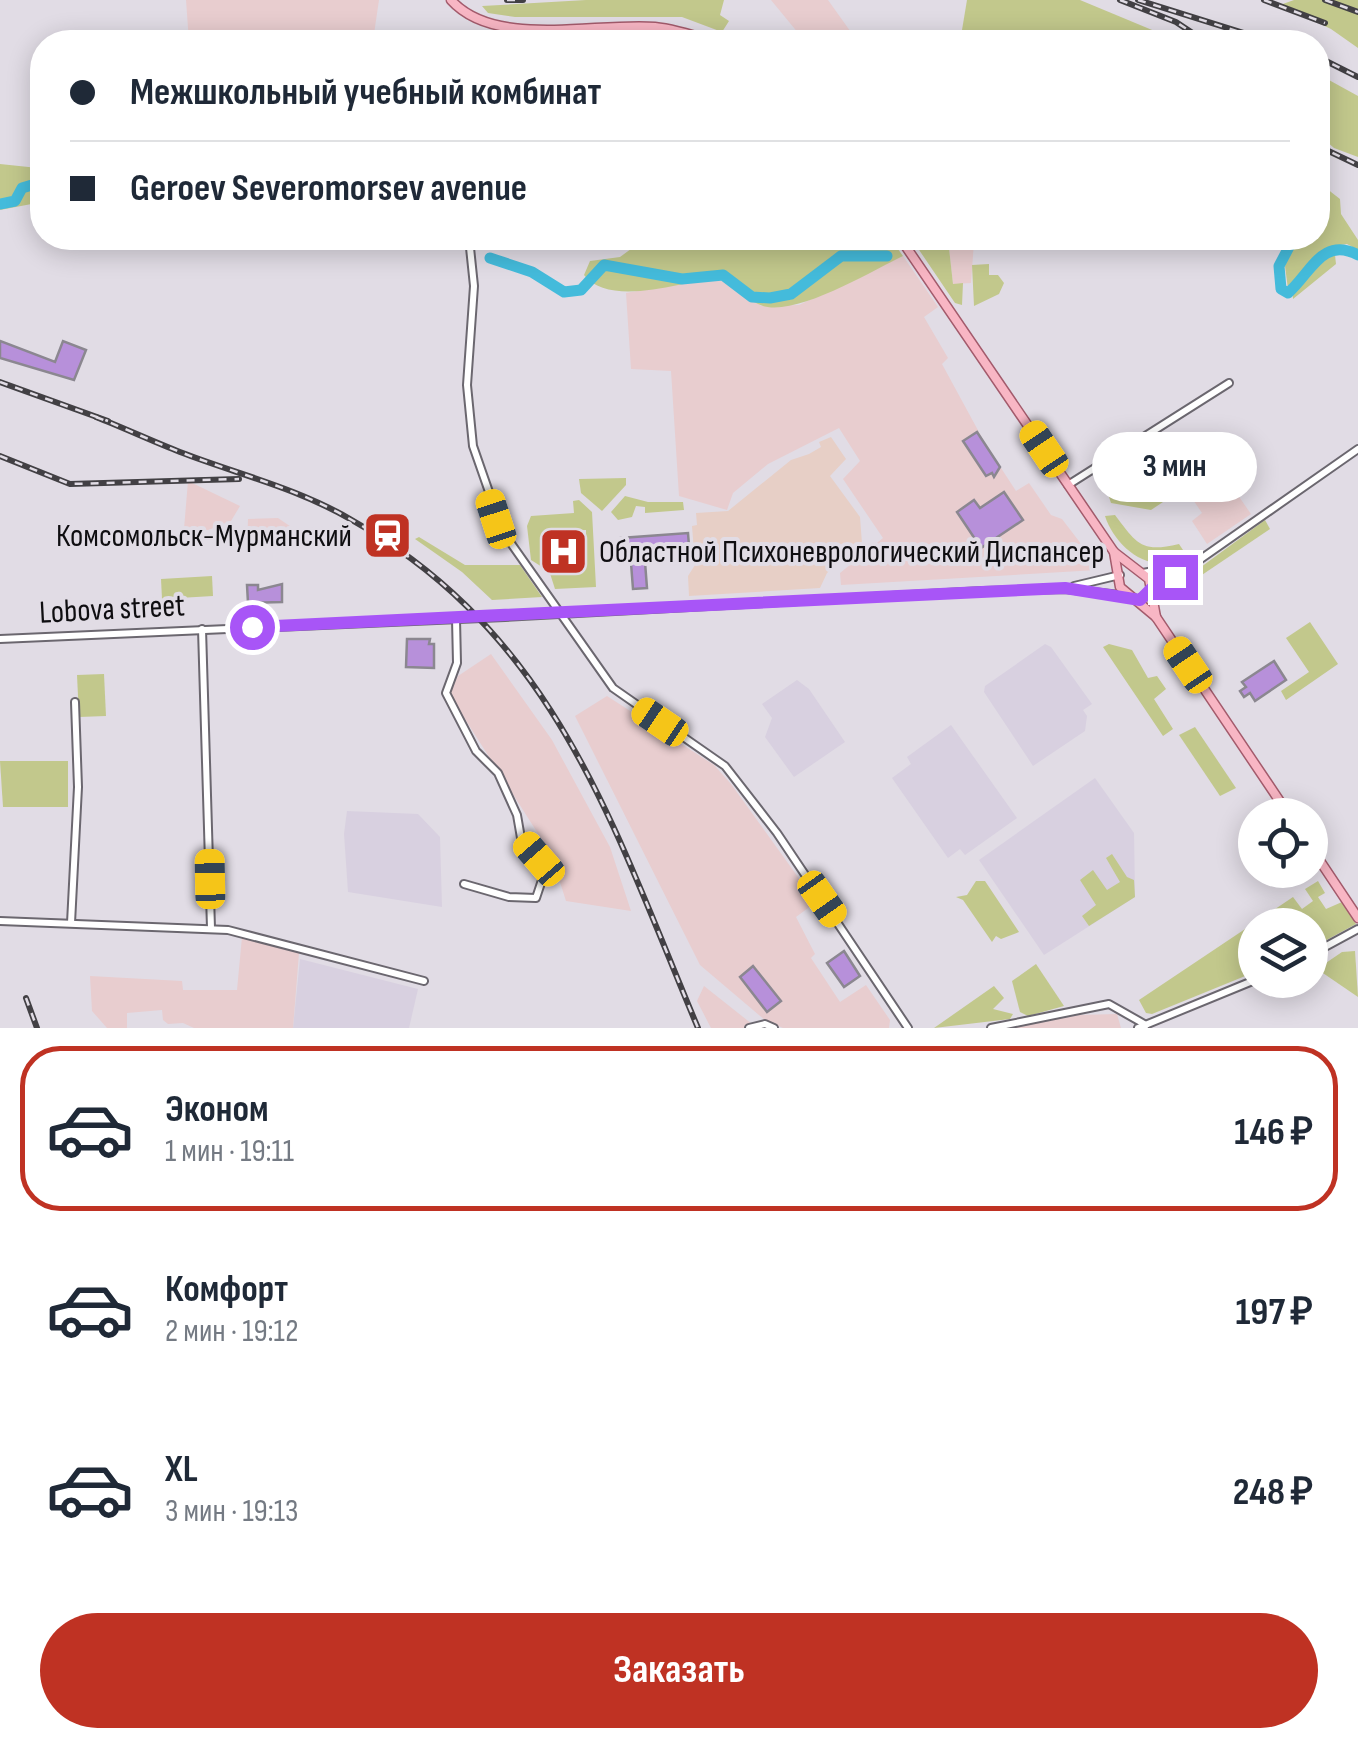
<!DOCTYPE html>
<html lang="ru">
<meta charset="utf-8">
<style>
body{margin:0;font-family:"Sofia Sans Condensed",sans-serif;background:#f6f6f7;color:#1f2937;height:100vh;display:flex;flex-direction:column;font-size:38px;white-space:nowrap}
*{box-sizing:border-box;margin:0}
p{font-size:32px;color:#747a83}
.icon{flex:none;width:55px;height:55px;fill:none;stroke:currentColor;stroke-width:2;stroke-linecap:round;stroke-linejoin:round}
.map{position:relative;height:1028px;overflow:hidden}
.drawer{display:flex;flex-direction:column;background:#fff;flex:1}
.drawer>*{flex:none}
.guide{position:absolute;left:30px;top:30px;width:1300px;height:220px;border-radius:40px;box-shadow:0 5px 25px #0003;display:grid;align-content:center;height:220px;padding:0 40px;background:#fff}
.buttons{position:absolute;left:1238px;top:798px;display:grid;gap:20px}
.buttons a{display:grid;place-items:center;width:90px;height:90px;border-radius:50%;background:#fff;box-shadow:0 5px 25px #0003;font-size:50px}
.end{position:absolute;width:45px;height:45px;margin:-22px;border:12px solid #a855f7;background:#fff;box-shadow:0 0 0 5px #fff}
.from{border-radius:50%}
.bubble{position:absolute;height:70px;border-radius:35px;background:#fff;box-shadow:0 5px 25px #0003;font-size:32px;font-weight:700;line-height:70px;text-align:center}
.car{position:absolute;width:30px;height:60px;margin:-30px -15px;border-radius:12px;box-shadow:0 0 8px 2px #0007;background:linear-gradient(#f5c518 24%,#345 0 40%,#f5c518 0 76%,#345 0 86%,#f5c518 0)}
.guide b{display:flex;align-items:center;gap:35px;height:95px;font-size:38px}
.guide b+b{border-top:2px solid #e0e1e3}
.guide i{width:25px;height:25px;background:#1f2937}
ul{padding:18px 0 0;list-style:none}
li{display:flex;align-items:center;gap:30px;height:165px;margin:0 20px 15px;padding:0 20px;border:5px solid transparent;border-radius:40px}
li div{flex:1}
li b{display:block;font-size:38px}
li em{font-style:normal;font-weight:700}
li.selected{border-color:#bf3223}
li>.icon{width:90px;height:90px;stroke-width:1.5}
.button{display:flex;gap:20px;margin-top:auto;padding:20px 40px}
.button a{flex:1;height:115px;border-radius:60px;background:#bf3223;color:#fff;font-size:40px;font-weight:700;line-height:115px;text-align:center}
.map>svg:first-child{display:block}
.built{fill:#d8d0e0}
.industrial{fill:#e8cdcf}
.medical{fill:#e7cfc6}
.green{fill:#c2c88c;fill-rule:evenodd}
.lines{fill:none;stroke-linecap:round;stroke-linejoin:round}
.river{stroke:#44bbdb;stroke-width:11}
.building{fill:#b790da;stroke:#8b8790;stroke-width:2.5}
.minor-casing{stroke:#6b676f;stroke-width:10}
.major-casing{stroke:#a35b6c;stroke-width:11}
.minor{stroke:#fff;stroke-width:6}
.major{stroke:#f8b6c4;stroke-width:8}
.rail-casing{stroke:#424044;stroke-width:6}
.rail{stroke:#e1dce5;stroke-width:2.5;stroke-dasharray:8;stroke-linecap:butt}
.route{stroke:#a855f7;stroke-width:12}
.labels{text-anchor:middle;stroke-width:8;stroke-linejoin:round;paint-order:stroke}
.poi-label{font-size:32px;fill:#0f0e11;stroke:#e1dce5;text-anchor:end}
.street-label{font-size:32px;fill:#0f0e11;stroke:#e1dce5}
</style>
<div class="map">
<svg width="1358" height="1028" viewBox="0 0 1358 1028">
<rect width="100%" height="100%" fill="#e1dce5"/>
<g class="built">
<path d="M1045 644 1051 647 1092 704 1083 710 1087 716 1085 731 1033 766 984 692 985 686Z"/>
<path d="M797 680 809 689 845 742 794 777 765 737 772 718 762 704Z"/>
<path d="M951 725 1017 818 965 855 960 849 948 858 892 778 911 764 907 757Z"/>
<path d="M1095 778 1134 833 1135 897 1044 955 979 860Z"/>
<path d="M347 811 418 814 440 837 442 907 348 892 344 834Z"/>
<path d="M300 959 418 989 409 1028H293Z"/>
</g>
<g class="industrial">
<path d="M186 0H379L374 34 390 42H189Z"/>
<path d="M771 0H828L858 42H816L804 30 799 34Z"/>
<path d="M955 238H981L974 242 971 283 953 284 949 248Z"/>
<path d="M903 256 938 307 924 317 948 358 942 364 986 445 985 450 988 448 1016 491 1029 483 1051 515 1062 519 1098 566 1097 570 841 585 840 573 883 538 843 479 860 461 839 428 768 464 733 493 727 510 679 496 671 371 631 369 626 293 721 276 761 306 799 305Z"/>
<path d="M1217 465 1251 514 1207 544 1192 521 1202 513 1183 485Z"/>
<path d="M188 481 240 506 231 521 208 530 184 529Z"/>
<path d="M278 518 306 537 303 544 247 548 248 519Z"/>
<path d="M491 654 552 740 610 847 631 911 566 901 551 854 449 694 458 676Z"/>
<path d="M607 696 714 765 731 784 816 902 796 917 815 954 811 958 840 1002 866 985 890 1020 889 1028H783L766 1021 700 965 575 716Z"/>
<path d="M242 937 299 953 293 1028H194L183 1023 168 1024 163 1020 162 1010 127 1013V1028H107L92 1011 90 976 182 981 183 990H237Z"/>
<path d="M704 986 757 1028H711L697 1001Z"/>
<path d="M1117 1014 1121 1028H1010L1079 1015Z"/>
</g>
<path class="medical" d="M831 437 846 459 830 476 860 517 862 544 827 573 820 588 689 596 688 576 695 565 692 526 697 525 696 513 728 511 791 460 809 454 821 447 819 442Z"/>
<g class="green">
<path d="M586 0H724L720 15 729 21 722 32 682 17H515L488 13 482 6Z"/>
<path d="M967 0H1080L1181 42H960Z"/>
<path d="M1294 0H1358V48L1331 29 1280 5Z"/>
<path d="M1318 74 1358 96V157L1334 148 1318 134Z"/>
<path d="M42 157V202L0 210V164L38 168Z"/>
<path d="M1318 157 1324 159C1318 183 1322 185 1340 199L1341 214 1358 240V250L1347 244 1334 246 1336 264 1293 299 1292 285 1288 289 1285 266 1294 244 1282 238H1318Z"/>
<path d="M646 238H890L903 256C871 271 790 321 758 304 745 298 733 285 721 276 685 282 609 308 584 275L590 261 620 257Z"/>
<path d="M911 238H955L949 248 953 284 963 283 962 305 955 303Z"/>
<path d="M989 264V275H998L1004 283 999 294 974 306 972 265Z"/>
<path d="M1168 439 1193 475 1178 487V492L1151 510 1111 503 1104 482 1116 499 1153 497 1168 491 1175 476 1163 455 1130 473 1134 464Z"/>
<path d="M626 478V485L602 511 581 493 579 479Z"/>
<path d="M625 496 648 502H683L684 510 645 513V507L636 506 632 517 618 520 611 512Z"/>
<path d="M579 500 592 512 596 587 555 589 546 561 547 570 531 560 527 526 531 516 574 513 573 501ZM586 530V557L571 559 570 565 540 557 546 532Z"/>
<path d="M1115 515C1137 544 1141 553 1179 544L1185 553C1155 580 1115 548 1105 516Z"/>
<path d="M1265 520 1270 529 1190 583 1182 581Z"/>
<path d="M419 537 465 565H520L542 597 492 600 462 572 415 539Z"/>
<path d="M212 576 213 596 162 599 161 579Z"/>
<path d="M1310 622 1338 664 1286 700 1281 691 1309 672 1286 638Z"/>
<path d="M1109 644 1132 650 1148 678 1157 676 1166 689 1154 699 1173 729 1163 736 1103 647Z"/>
<path d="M104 674 106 716 79 717 77 675Z"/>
<path d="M1195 727 1236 788 1220 796 1179 735Z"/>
<path d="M0 761H68V807H3Z"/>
<path d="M1112 854 1127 877 1134 880 1135 897 1089 926 1082 916 1096 905 1080 880 1093 870 1107 890 1120 882 1106 858Z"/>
<path d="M976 881H985L1019 932 1001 939 996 936 992 942 963 900 956 897 967 895Z"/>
<path d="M1318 881 1325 893 1318 897 1326 909 1342 902 1356 924 1310 949V925H1255V972L1152 1014 1146 1013 1139 1000 1293 897 1302 909 1313 901 1305 889Z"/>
<path d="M1355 951 1358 997 1317 969 1342 952Z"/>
<path d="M1036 964 1064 1006 1028 1016 1020 1012 1012 981Z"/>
<path d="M994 986 1004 998 993 1009 1013 1014 1010 1019 934 1028Z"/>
</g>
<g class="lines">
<g class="river">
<path d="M0 204 15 201 22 188 42 182"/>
<path d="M441 238 450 242"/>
<path d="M1278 238 1279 243 1289 247 1279 266 1281 289 1288 293C1311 273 1322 236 1358 255"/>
<path d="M490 258 532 272 564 292 581 290 604 265 682 279 723 275 752 297 770 298 791 294 841 256H887"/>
</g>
</g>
<g class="building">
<path d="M0 341 55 362 63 341 86 350 74 380 0 358Z"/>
<path d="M977 432 1000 467 994 477 992 473 986 476 963 441Z"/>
<path d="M1004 492 1023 520 981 548 957 512 974 500 980 508Z"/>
<path d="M688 533 689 546 668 547 669 557 662 558V548L644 549 647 588 633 589 630 550H622L621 538Z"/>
<path d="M282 584V602L248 603 247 585H258V590Z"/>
<path d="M407 639H430L429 644H434V668L406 667Z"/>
<path d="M1274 661 1286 680 1255 701 1250 693 1244 697 1240 691 1246 687 1242 682Z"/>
<path d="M844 951 860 976 844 987 827 963Z"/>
<path d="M753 966 781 1001 767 1012 740 977Z"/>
</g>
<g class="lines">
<defs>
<g id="minor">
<path d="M469 238 474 286 467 385 473 446 503 532 613 688 725 766 777 833 908 1028"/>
<path d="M1068 485 1229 383"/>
<path d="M1143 573 1185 565"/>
<path d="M1074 586 1120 575"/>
<path d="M1152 588 1175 577 1358 449"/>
<path d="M456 619 457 663 446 693 476 751 498 773 517 815 521 838 539 859 543 877 536 898 509 897 464 884"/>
<path d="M202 629 211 928"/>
<path d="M0 639 505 617 983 591 1065 589 1129 596"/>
<path d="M0 921 228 930 424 981"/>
<path d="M71 923 78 787 75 702"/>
<path d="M1310 955 1358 929"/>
<path d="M749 1028 765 1024 774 1028"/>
<path d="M991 1028 1109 1004 1146 1025"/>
<path d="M1138 1028 1255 980"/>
</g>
<g id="major">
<path d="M451 0C495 49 595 22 655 27 675 29 696 36 715 42"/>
<path d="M900 238 1114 552 1149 579 1156 617"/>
<path d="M1114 552 1120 587 1156 617 1289 815"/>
<path d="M1310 846 1358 918"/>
</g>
</defs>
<use href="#minor" class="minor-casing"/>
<use href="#major" class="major-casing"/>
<use href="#minor" class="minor"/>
<use href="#major" class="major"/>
<defs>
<g id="rail">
<path d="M507 0H523"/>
<path d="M1120 0 1176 22 1206 42"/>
<path d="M1138 0 1272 42"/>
<path d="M1264 0 1325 23"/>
<path d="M1325 0 1358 12"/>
<path d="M1318 57 1358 77"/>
<path d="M1318 146 1358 165"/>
<path d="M0 382 108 421"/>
<path d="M96 417C124 428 152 441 180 452 237 474 297 488 350 519 556 635 612 824 698 1028"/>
<path d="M0 456 70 484 239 479"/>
<path d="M26 998 37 1028"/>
</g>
</defs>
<use href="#rail" class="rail-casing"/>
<use href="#rail" class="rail"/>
</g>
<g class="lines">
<path class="route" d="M252 627 1065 588 1140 600 1152 588 1175 577"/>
</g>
<defs>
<symbol id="station-square" viewBox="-11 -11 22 22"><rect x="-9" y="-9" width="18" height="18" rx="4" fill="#bf3223" stroke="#e1dce5"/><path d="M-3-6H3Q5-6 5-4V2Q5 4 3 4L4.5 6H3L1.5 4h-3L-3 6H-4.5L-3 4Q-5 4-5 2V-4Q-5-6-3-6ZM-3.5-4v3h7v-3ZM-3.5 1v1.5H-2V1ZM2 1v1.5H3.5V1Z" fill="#fff"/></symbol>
<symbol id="hospital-square" viewBox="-11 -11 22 22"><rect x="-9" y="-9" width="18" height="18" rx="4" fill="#bf3223" stroke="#e1dce5"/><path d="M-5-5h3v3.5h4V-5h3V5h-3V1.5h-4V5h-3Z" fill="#fff"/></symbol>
</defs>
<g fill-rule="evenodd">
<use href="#station-square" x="360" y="508" width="55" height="55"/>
<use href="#hospital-square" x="536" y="524" width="55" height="55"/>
</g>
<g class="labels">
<g class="poi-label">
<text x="352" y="546">Комсомольск-Мурманский</text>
<text x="599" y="562" text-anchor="start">Областной Психоневрологический Диспансер</text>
</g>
<g class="street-label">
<text transform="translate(112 608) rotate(-3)" y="11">Lobova street</text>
</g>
</g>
</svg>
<div class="buttons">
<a><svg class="icon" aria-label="locate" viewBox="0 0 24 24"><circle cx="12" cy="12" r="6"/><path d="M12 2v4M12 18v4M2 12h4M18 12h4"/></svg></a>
<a><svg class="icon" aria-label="layers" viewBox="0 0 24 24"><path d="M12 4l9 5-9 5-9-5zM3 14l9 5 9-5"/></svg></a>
</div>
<i class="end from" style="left:252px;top:627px"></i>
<i class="end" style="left:1175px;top:577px"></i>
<div class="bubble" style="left:1092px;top:432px;width:165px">3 мин</div>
<i class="car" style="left:1044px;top:449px;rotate:326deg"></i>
<i class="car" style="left:496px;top:519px;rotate:342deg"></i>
<i class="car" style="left:1188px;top:665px;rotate:326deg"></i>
<i class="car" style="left:660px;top:722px;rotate:304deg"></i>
<i class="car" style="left:539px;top:859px;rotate:319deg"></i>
<i class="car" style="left:210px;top:879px;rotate:359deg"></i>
<i class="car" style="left:822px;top:899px;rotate:145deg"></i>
<div class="guide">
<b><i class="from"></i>Межшкольный учебный комбинат</b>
<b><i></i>Geroev Severomorsev avenue</b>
</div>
</div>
<section class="drawer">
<ul>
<li class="selected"><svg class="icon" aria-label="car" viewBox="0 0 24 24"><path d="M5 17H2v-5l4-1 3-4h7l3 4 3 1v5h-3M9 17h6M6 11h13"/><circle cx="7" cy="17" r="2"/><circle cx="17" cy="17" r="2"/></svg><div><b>Эконом</b><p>1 мин · 19:11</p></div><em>146 ₽</em></li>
<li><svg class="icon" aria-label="car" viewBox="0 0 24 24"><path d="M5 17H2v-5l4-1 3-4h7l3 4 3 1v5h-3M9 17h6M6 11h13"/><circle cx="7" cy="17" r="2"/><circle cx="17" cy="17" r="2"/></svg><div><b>Комфорт</b><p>2 мин · 19:12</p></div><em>197 ₽</em></li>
<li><svg class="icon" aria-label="car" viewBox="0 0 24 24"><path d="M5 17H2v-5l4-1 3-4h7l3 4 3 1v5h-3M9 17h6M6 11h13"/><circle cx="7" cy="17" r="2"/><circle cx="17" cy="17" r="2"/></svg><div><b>XL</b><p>3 мин · 19:13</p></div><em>248 ₽</em></li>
</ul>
<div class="button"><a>Заказать</a></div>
</section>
